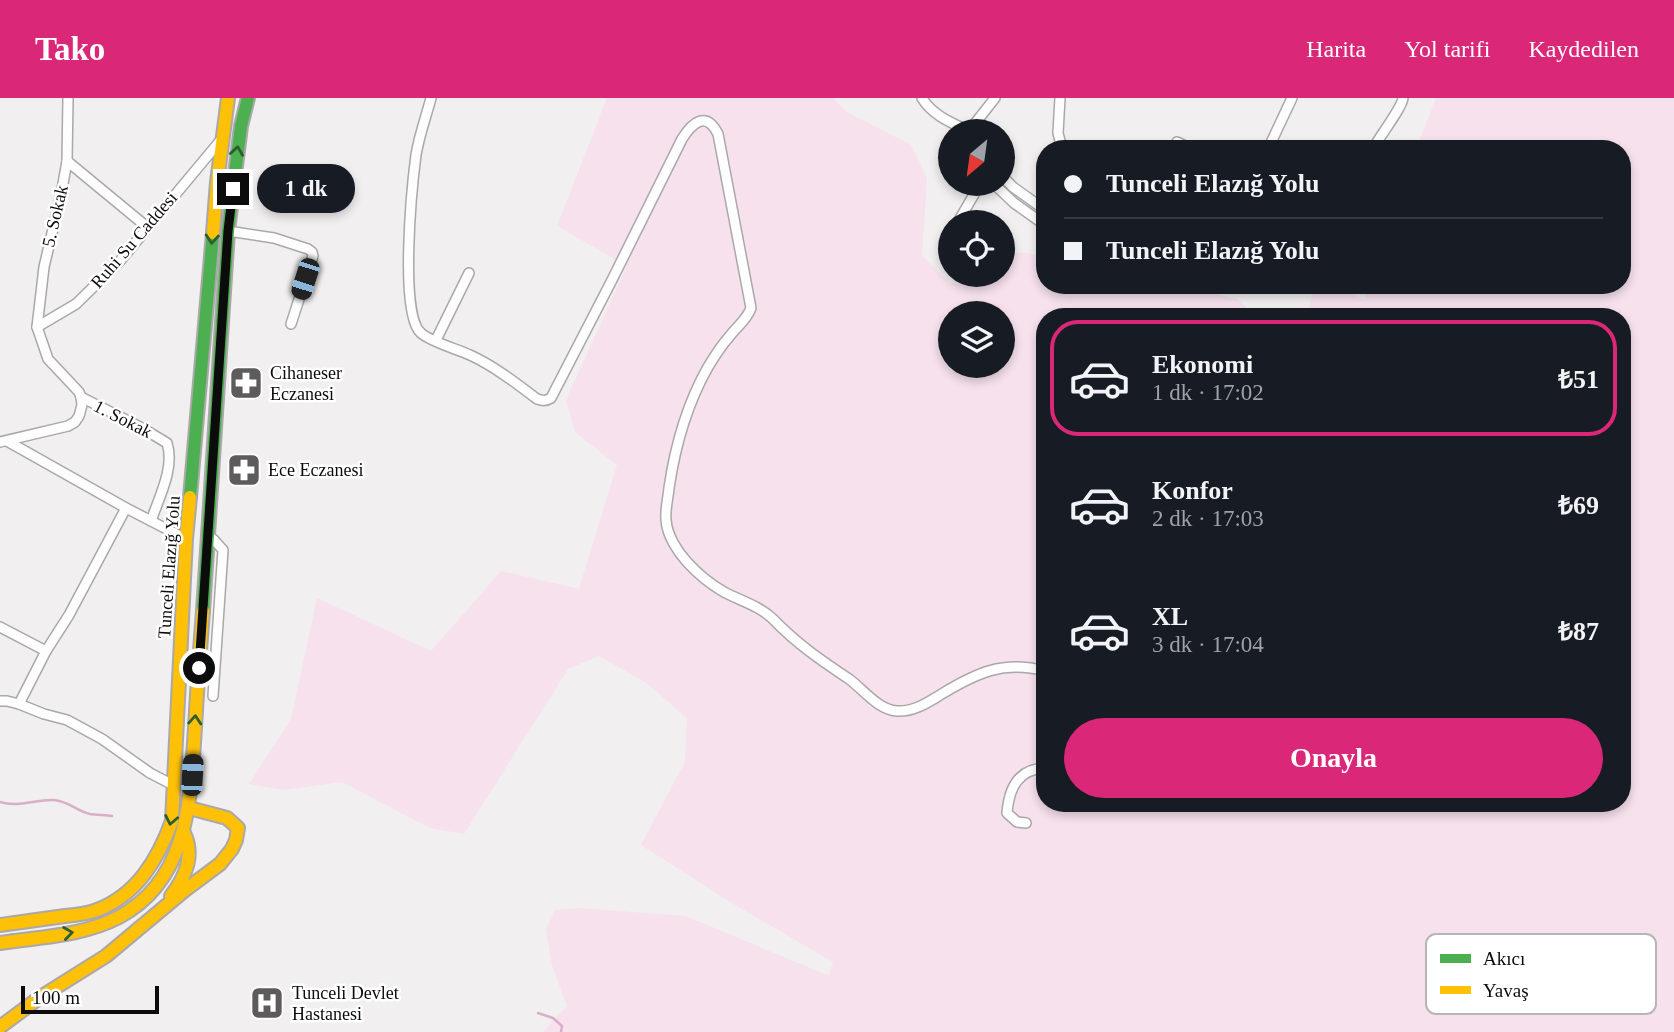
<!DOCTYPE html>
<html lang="tr">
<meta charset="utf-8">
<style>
body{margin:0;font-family:"Times New Roman",serif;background:#20242c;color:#f1f3f6;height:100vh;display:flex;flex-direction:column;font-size:26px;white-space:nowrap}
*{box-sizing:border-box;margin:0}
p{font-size:23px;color:#9ea1a6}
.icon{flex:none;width:38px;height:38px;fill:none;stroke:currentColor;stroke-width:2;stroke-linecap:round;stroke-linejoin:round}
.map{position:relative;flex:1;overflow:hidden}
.drawer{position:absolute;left:1036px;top:210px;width:595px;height:504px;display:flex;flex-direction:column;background:#171b24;border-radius:28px;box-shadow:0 4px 10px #0003}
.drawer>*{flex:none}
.guide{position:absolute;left:1036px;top:42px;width:595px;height:154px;border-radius:28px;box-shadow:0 4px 10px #0003;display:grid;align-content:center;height:154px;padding:0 28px;background:#171b24}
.needle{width:46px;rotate:209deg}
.buttons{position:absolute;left:938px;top:21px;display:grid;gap:14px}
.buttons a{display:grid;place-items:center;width:77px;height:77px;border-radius:50%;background:#171b24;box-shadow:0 4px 10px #0003;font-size:35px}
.scale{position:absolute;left:21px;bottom:18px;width:138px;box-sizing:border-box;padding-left:7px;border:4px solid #0d0c0c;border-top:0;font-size:19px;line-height:24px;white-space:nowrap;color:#0d0c0c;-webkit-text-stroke:5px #fff;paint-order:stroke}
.end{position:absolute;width:32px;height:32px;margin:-16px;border:9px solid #0d0c0c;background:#fff;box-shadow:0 0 0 4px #fff}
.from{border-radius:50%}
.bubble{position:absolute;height:49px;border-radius:24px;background:#171b24;box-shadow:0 4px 10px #0003;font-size:23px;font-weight:800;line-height:49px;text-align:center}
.car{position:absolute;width:21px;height:42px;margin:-21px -10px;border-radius:9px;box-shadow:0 0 5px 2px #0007;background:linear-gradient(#222 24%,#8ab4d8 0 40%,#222 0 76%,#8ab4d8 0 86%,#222 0)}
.guide b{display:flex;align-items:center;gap:24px;height:66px;font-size:26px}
.guide b+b{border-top:2px solid #363941}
.guide i{width:18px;height:18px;background:#f1f3f6}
ul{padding:12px 0 0;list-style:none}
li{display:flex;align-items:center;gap:21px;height:116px;margin:0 14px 10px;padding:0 14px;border:4px solid transparent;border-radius:28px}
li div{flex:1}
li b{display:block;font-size:26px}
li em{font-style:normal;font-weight:800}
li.current{border-color:#db2777}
li>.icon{width:63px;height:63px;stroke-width:1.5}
.cta{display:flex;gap:14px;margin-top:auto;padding:14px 28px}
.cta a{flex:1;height:80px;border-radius:42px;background:#db2777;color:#fff;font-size:28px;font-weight:800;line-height:80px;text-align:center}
header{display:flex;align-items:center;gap:42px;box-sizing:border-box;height:98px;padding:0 35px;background:#db2777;color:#fff}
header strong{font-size:33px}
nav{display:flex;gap:38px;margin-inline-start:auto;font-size:24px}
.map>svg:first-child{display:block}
.green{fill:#f6e1ed;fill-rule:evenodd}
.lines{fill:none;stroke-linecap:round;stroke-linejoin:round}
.stream{stroke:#d9afc7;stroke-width:2.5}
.street-casing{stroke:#aaa8a9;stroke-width:12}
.fast-casing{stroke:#aaa8a9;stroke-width:16}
.slow-casing{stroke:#aaa8a9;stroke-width:16}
.street{stroke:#fdfdfd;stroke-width:9}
.fast{stroke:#4caf50;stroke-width:12}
.slow{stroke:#ffc107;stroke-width:12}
.oneway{stroke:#2c5e2e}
.route{stroke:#0d0c0c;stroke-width:9}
.labels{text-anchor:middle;stroke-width:5;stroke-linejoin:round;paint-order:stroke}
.street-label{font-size:18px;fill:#0d0c0c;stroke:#fff}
.poi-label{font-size:18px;fill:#0d0c0c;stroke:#fff;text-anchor:start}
.key{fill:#fff;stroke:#b6b6b6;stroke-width:2}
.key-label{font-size:19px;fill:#0d0c0c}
</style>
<header>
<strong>Tako</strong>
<nav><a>Harita</a><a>Yol tarifi</a><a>Kaydedilen</a></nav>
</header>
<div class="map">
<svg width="1674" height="934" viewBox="0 0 1674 934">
<rect width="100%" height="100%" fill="#f1eff0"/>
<path class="green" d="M607 0H833L847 14 911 47 927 80 922 157 950 185 982 186 992 177H1003V167L1017 154 1045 158V187H1178L1237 201 1257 219H1045V705H1622V219H1312L1308 214 1314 187H1336L1364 202 1370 187H1622V51H1416L1436 0H1674V934H543L567 908 552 867 546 831 555 812 579 810 686 818 829 878 833 864 732 805 641 747 685 664 687 620 645 584 599 558 568 571 464 736 430 730 342 684 283 692 249 686 291 622 317 500 431 553 501 473 579 491 617 367 575 334 566 302 627 168 557 128ZM950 215H1003V268H950Z"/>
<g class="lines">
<g class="stream">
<path d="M0 704C18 710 36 701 54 702 68 703 77 713 90 716 97 717 105 717 112 718"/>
<path d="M538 915 553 920 562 928 561 934"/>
</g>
<defs>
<g id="street">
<path d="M431 0C426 19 419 38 416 57 412 87 399 217 421 235 431 244 457 251 470 257 494 268 516 285 537 301 543 303 546 303 551 300L613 180 682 41C692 25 706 12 718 36L751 210C747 222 736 229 729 239 721 248 714 259 708 269 687 306 675 349 669 390 668 401 665 411 666 422 667 437 677 453 687 464 697 475 710 486 724 494 741 503 760 508 774 522 797 546 822 563 849 581 864 592 877 611 897 613 913 614 927 605 940 597 976 575 1003 562 1045 573"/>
<path d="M922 0C932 17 952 25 969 33"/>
<path d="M1060 0 1058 35 1062 51"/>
<path d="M969 33 995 0"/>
<path d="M1177 44 1192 51"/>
<path d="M1268 51 1292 0"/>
<path d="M1373 51C1379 39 1402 10 1403 0"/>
<path d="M67 63 147 129"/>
<path d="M1003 79 1013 89 1045 112"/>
<path d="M994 86 1014 105 1045 127"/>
<path d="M958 124 980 86"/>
<path d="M228 133 274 140 308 151 312 154 313 158 291 226"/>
<path d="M37 229 76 206 120 163 220 43"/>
<path d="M436 242 469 175"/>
<path d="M81 299 142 330 167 345C175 370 159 399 151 423"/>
<path d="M7 343 126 410 186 441"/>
<path d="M0 344 68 328 75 324 79 318 82 307 81 299 79 294 48 261 37 229 44 169 61 97 67 63 68 0"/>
<path d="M207 437 214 442 223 452 213 598"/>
<path d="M0 529 46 553"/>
<path d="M0 603H7L19 606 44 616 67 622 102 641 150 675 175 688"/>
<path d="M19 606 46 553 69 517 126 410"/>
<path d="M1026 725 1017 724 1007 715C1009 690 1018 671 1045 670"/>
</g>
<g id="fast">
<path d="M190 399 213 135"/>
<path d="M203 513 228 133 241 28 248 0"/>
</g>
<g id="slow">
<path d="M213 135 217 84 228 0"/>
<path d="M171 798C185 780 195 757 184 735"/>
<path d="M0 827C22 824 43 821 65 818 76 817 87 816 97 812 137 797 158 761 172 723L186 441 190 399"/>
<path d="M0 845C40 839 83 838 119 819 190 781 190 700 195 630 197 591 200 552 203 513"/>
<path d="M0 929 39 900 106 858 185 792 220 766 232 751 236 742 238 730 227 720 189 710"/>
</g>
</defs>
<use href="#street" class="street-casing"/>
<use href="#fast" class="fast-casing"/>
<use href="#slow" class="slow-casing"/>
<use href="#street" class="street"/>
<use href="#fast" class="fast"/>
<use href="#slow" class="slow"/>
</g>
<defs><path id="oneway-chevron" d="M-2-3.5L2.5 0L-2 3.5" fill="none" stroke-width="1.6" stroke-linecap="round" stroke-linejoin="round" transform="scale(1.75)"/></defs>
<g class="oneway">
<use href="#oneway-chevron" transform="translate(237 53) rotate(-82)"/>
<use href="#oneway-chevron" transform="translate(212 141) rotate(95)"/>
<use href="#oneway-chevron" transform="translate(195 622) rotate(-86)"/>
<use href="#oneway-chevron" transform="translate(171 722) rotate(101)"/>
<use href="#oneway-chevron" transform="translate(68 835) rotate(-8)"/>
</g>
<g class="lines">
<path class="route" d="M199 570 228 133 233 91"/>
</g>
<defs>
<symbol id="pharmacy-square" viewBox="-11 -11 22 22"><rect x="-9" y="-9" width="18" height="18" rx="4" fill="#5d5b5c" stroke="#fff"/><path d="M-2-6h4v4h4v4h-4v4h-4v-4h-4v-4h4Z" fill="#fff"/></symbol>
<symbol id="hospital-square" viewBox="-11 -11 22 22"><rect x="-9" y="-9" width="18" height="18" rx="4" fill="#5d5b5c" stroke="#fff"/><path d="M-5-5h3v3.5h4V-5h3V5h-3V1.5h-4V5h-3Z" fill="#fff"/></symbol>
</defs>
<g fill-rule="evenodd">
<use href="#pharmacy-square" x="227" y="266" width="38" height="38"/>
<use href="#pharmacy-square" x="225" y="353" width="38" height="38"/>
<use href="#hospital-square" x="248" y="886" width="38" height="38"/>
</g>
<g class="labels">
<g class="street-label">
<text transform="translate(55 118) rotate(-77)" y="6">5. Sokak</text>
<text transform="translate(134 142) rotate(-49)" y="6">Ruhi Su Caddesi</text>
<text transform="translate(123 321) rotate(27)" y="6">1. Sokak</text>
<text transform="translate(169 469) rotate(-86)" y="6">Tunceli Elazığ Yolu</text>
</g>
<g class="poi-label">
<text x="270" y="281">Cihaneser<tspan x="270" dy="21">Eczanesi</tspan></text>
<text x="268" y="378">Ece Eczanesi</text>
<text x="292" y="901">Tunceli Devlet<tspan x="292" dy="21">Hastanesi</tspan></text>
</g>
</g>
<rect x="1426" y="836" width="230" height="80" rx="10" class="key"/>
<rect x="1440" y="856" width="31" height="9" fill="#4caf50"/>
<rect x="1440" y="888" width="31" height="8" fill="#ffc107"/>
<g class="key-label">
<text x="1483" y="867">Akıcı</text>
<text x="1483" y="899">Yavaş</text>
</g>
</svg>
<div class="buttons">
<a><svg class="needle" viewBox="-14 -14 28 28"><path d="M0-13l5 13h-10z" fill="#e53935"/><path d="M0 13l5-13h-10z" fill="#9ea1a6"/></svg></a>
<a><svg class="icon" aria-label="locate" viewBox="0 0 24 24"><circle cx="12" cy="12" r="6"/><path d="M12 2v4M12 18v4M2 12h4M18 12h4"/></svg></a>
<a><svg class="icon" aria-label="layers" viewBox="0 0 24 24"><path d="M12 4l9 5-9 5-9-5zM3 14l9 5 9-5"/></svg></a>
</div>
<div class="scale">100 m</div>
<i class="end from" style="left:199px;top:570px"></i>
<i class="end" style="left:233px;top:91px"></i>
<div class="bubble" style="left:257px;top:66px;width:98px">1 dk</div>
<i class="car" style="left:305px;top:181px;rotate:198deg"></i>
<i class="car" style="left:192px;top:677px;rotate:3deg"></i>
<div class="guide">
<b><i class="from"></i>Tunceli Elazığ Yolu</b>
<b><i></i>Tunceli Elazığ Yolu</b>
</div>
<section class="drawer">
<ul>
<li class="current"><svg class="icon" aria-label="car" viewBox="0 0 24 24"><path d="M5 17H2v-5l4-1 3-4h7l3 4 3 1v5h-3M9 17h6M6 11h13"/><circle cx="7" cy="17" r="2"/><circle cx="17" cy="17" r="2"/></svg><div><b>Ekonomi</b><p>1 dk · 17:02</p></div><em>₺51</em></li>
<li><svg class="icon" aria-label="car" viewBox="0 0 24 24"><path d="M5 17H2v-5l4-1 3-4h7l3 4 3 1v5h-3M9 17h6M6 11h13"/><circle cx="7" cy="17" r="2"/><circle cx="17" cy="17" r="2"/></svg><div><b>Konfor</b><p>2 dk · 17:03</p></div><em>₺69</em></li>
<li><svg class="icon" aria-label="car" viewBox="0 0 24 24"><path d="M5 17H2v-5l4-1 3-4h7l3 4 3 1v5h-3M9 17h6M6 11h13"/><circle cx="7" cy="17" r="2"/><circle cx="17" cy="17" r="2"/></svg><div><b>XL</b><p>3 dk · 17:04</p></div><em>₺87</em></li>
</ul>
<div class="cta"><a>Onayla</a></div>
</section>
</div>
